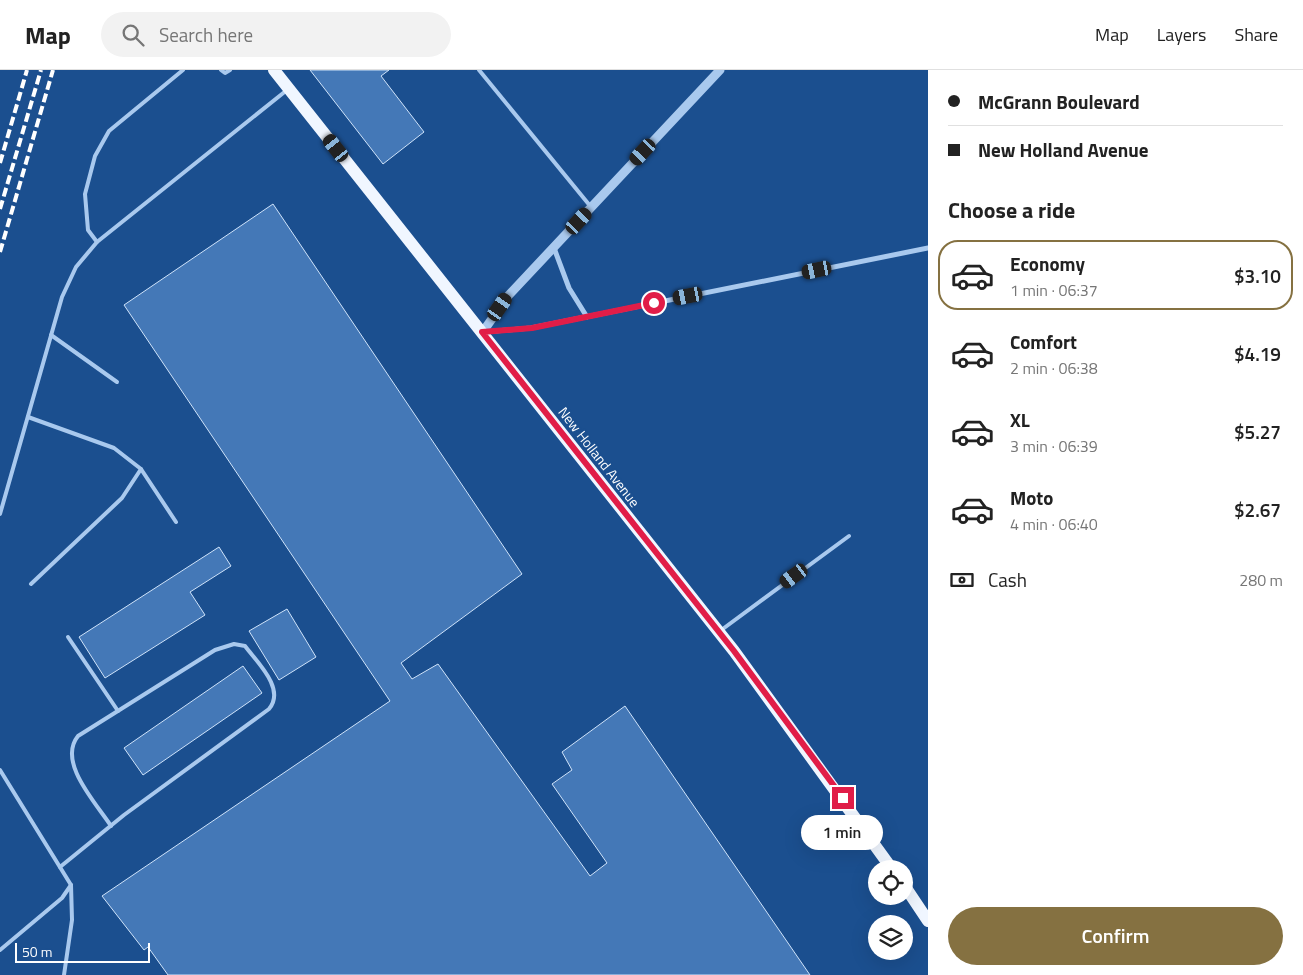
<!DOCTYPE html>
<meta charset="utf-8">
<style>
body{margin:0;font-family:"Titillium Web",sans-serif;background:#f2f2f2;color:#222;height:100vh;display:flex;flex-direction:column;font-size:19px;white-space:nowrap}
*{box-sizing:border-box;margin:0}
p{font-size:16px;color:#767676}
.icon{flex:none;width:28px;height:28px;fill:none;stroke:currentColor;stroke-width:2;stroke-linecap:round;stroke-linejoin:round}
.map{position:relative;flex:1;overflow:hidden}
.drawer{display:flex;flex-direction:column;background:#fff;width:375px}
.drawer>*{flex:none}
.banner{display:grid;align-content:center;height:110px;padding:0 20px;background:#fff}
.controls{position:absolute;left:868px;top:790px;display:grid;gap:10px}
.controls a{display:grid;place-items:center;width:45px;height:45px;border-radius:50%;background:#fff;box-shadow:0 5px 20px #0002;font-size:25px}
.scale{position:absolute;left:15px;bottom:12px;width:135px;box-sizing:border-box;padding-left:5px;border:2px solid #fff;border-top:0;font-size:14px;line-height:18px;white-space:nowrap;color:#fff;-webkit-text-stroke:4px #1b4f8f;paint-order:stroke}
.end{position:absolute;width:22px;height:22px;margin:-11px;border:6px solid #e11d48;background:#fff;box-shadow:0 0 0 2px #fff}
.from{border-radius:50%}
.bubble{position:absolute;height:35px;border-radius:18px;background:#fff;box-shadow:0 5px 20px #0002;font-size:16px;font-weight:600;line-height:35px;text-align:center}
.car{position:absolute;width:15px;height:30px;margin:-15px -8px;border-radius:6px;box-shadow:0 0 4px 1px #0007;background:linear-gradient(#222 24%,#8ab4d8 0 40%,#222 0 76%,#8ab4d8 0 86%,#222 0)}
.banner b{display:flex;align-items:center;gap:18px;height:48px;font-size:19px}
.banner b+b{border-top:1px solid #e0e0e0}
.banner i{width:12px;height:12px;background:#222}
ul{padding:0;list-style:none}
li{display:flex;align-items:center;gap:15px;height:70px;margin:0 10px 8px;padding:0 10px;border:2px solid transparent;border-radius:20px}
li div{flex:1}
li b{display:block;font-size:19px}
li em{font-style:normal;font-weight:600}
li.on{border-color:#857141}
li>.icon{width:45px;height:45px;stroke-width:1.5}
h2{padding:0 20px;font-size:22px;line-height:60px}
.pay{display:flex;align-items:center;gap:12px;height:55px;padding:0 20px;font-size:19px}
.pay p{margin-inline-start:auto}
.primary-button{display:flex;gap:10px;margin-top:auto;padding:10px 20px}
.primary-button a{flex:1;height:58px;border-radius:30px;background:#857141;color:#fff;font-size:20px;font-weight:600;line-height:58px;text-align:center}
header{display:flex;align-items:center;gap:30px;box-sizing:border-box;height:70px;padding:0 25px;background:#fff;border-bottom:1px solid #e0e0e0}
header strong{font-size:24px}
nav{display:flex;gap:28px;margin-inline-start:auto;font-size:18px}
.search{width:350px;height:45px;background:#f2f2f2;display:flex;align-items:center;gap:12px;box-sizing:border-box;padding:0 18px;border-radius:28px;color:#767676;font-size:19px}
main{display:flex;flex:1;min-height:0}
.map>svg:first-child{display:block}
.building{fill:#4478b7;stroke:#cfe3fa}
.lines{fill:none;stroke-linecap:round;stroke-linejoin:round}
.service{stroke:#a9c9ee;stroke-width:4}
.minor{stroke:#a9c9ee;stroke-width:5}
.tertiary{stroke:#a9c9ee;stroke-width:9}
.primary{stroke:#f0f6ff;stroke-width:12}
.rail{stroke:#fff;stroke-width:4;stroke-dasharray:9 4;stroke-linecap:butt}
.route{stroke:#e11d48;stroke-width:6}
.labels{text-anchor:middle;stroke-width:4;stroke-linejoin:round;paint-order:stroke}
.street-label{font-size:14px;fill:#fff;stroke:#1b4f8f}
</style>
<header>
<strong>Map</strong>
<div class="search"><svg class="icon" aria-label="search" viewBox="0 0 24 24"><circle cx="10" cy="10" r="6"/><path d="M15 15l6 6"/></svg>Search here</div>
<nav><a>Map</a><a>Layers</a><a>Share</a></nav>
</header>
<main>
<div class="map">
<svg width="928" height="905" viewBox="0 0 928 905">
<rect width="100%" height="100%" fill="#1b4f8f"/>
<g class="building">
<path d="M310 0H389L381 6 424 62 383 94Z"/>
<path d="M273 134 522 504 401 593 412 609 438 594 590 806 607 793 552 714 572 700 562 682 625 636 810 905H168L148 877 144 880 102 826 390 631 124 235Z"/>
<path d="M219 477 231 496 190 522 205 545 105 608 79 567Z"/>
<path d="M287 539 316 587 279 610 249 561Z"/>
<path d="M243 596 262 623 143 705 124 678Z"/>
</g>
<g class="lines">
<g class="service">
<path d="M221 0 225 3 230 0"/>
<path d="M479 0 591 137"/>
<path d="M97 172 88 160 85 124 95 86 109 61 183 0"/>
<path d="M51 265 117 312"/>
<path d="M28 347 114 378 141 399 122 428 31 514"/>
<path d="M141 399 176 452"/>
<path d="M0 444 62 227 76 197 97 172 287 20"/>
<path d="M720 561 849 466"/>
<path d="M68 567 118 641"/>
<path d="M0 700 71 815 72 850 64 905"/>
<path d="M60 797 124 745 269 639C286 619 257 592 245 576L234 574 215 580 78 666C57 692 96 733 111 756"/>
<path d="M0 880 62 828 71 815"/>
</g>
<g class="minor">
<path d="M554 178 569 218 587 247"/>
<path d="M484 262 531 258 928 178"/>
</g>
<path class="tertiary" d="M482 263 508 226 720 0"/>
<g class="primary">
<path d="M274 0 734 581 892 799"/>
<path d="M904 815 928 851"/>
</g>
<g class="rail">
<path d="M0 93 27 0"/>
<path d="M0 139 41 0"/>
<path d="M0 182 53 0"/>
</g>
</g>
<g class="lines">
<path class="route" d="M654 233 532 258 482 262 734 581 843 728"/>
</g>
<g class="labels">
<g class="street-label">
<text transform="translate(599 387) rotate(52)" y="5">New Holland Avenue</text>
</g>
</g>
</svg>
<div class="controls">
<a><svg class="icon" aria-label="locate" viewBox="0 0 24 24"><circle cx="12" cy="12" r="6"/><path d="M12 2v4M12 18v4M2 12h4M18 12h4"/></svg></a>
<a><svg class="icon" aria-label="layers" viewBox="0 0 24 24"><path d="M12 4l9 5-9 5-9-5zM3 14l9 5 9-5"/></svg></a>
</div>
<div class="scale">50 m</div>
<i class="end from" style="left:654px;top:233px"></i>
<i class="end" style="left:843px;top:728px"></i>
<div class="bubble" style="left:801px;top:745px;width:82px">1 min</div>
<i class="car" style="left:336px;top:78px;rotate:322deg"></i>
<i class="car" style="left:643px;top:82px;rotate:223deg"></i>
<i class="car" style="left:579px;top:151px;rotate:43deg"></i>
<i class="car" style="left:817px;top:200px;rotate:258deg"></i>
<i class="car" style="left:688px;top:226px;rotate:259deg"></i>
<i class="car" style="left:500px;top:237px;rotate:35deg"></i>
<i class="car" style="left:794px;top:506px;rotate:234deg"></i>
</div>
<section class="drawer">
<div class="banner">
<b><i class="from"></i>McGrann Boulevard</b>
<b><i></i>New Holland Avenue</b>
</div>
<h2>Choose a ride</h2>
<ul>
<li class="on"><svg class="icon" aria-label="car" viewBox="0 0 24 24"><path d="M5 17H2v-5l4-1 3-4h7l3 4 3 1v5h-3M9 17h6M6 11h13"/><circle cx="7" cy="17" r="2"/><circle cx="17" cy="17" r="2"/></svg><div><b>Economy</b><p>1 min · 06:37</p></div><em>$3.10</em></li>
<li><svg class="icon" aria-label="car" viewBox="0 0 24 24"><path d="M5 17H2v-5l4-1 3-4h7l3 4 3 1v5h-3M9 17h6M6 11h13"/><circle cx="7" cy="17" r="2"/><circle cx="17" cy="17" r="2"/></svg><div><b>Comfort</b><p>2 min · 06:38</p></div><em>$4.19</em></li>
<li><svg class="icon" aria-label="car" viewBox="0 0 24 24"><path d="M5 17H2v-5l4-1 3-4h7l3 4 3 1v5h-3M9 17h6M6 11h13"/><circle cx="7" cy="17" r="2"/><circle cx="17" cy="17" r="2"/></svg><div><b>XL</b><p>3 min · 06:39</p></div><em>$5.27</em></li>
<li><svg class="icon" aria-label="car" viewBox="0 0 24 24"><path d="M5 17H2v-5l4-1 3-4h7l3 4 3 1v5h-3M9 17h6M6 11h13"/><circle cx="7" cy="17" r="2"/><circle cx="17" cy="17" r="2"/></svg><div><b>Moto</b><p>4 min · 06:40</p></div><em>$2.67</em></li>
</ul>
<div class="pay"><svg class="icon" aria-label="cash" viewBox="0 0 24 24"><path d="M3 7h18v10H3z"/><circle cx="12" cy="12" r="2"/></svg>Cash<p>280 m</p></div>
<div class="primary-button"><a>Confirm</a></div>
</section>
</main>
